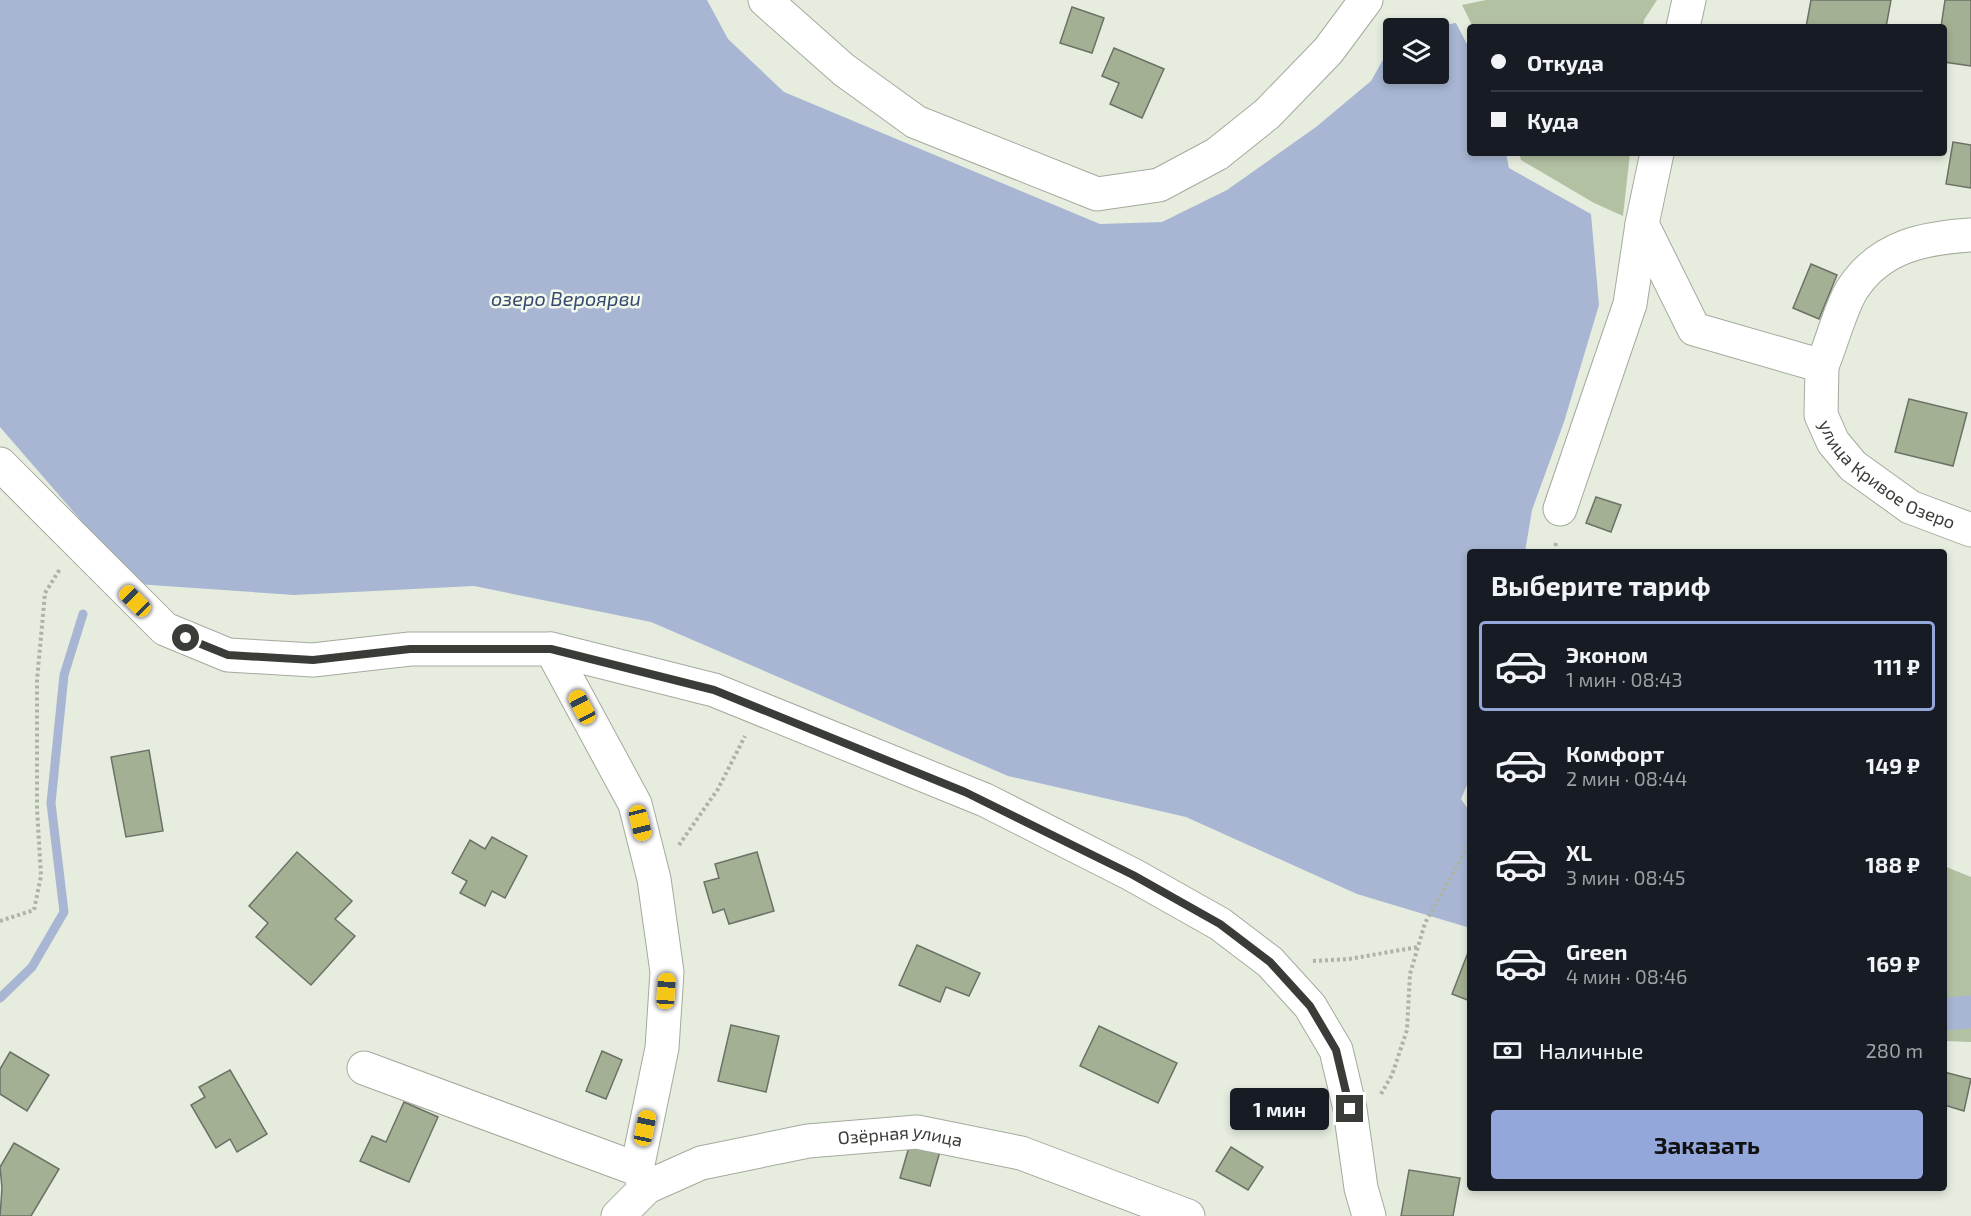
<!DOCTYPE html>
<html lang="ru">
<meta charset="utf-8">
<style>
body{margin:0;font-family:"Exo 2",sans-serif;background:#20242c;color:#f1f3f6;height:100vh;display:flex;flex-direction:column;font-size:22px;white-space:nowrap}
*{box-sizing:border-box;margin:0}
p{font-size:20px;color:#9ea1a6}
.icon{flex:none;width:33px;height:33px;fill:none;stroke:currentColor;stroke-width:2;stroke-linecap:round;stroke-linejoin:round}
.map{position:relative;flex:1;overflow:hidden}
.sheet{position:absolute;left:1467px;top:549px;width:480px;height:642px;display:flex;flex-direction:column;background:#171b24;border-radius:6px;box-shadow:0 3px 9px #0003}
.sheet>*{flex:none}
.top-card{position:absolute;left:1467px;top:24px;width:480px;height:132px;border-radius:6px;box-shadow:0 3px 9px #0003;display:grid;align-content:center;height:132px;padding:0 24px;background:#171b24}
.fabs{position:absolute;left:1383px;top:18px;display:grid;gap:12px}
.fabs a{display:grid;place-items:center;width:66px;height:66px;border-radius:6px;background:#171b24;box-shadow:0 3px 9px #0003;font-size:30px}
.end{position:absolute;width:27px;height:27px;margin:-14px;border:8px solid #3a3d37;background:#fff;box-shadow:0 0 0 3px #fff}
.from{border-radius:50%}
.bubble{position:absolute;height:42px;border-radius:6px;background:#171b24;box-shadow:0 3px 9px #0003;font-size:20px;font-weight:700;line-height:42px;text-align:center}
.car{position:absolute;width:18px;height:36px;margin:-18px -9px;border-radius:8px;box-shadow:0 0 4px 2px #0007;background:linear-gradient(#f5c518 24%,#345 0 40%,#f5c518 0 76%,#345 0 86%,#f5c518 0)}
.top-card b{display:flex;align-items:center;gap:21px;height:57px;font-size:22px}
.top-card b+b{border-top:2px solid #363941}
.top-card i{width:15px;height:15px;background:#f1f3f6}
ul{padding:0;list-style:none}
li{display:flex;align-items:center;gap:18px;height:90px;margin:0 12px 9px;padding:0 12px;border:3px solid transparent;border-radius:6px}
li div{flex:1}
li b{display:block;font-size:22px}
li em{font-style:normal;font-weight:700}
li.selected{border-color:#94a7db}
li>.icon{width:54px;height:54px;stroke-width:1.5}
h2{padding:0 24px;font-size:27px;line-height:72px}
.pay{display:flex;align-items:center;gap:15px;height:66px;padding:0 24px;font-size:22px}
.pay p{margin-inline-start:auto}
.primary-button{display:flex;gap:12px;margin-top:auto;padding:12px 24px}
.primary-button a{flex:1;height:69px;border-radius:6px;background:#94a7db;color:#111;font-size:24px;font-weight:700;line-height:69px;text-align:center}
.map>svg:first-child{display:block}
.forest{fill:#b3c1a3}
.water{fill:#a8b6d3}
.lines{fill:none;stroke-linecap:round;stroke-linejoin:round}
.stream{stroke:#a8b6d3;stroke-width:9}
.canal{stroke:#a8b6d3;stroke-width:33}
.building{fill:#a3b093;stroke:#6c7165;stroke-width:1.5}
.minor-casing{stroke:#a4aa9d;stroke-width:35}
.path{stroke:#aeb3a8;stroke-width:4;stroke-dasharray:3 3;stroke-linecap:butt}
.minor{stroke:#fff;stroke-width:33}
.route{stroke:#3a3d37;stroke-width:8}
.labels{text-anchor:middle;stroke-width:5;stroke-linejoin:round;paint-order:stroke}
.street-label{font-size:18px;fill:#3a3d37;stroke:#f4fbec}
.water-label{font-size:20px;font-style:italic;fill:#364972;stroke:#f4fbec}
</style>
<div class="map">
<svg width="1971" height="1216" viewBox="0 0 1971 1216">
<rect width="100%" height="100%" fill="#e6eddf"/>
<g class="forest">
<path d="M1486 0H1657L1644 20 1643 27H1473L1462 5Z"/>
<path d="M1519 153H1630L1623 216 1594 203 1521 160Z"/>
<path d="M1944 866 1971 877V1042L1944 1041Z"/>
</g>
<path class="water" d="M0 0H707L728 39 784 92 1100 224 1162 222 1227 190 1316 127 1371 81 1393 42 1394 74H1438V28H1425L1456 23 1470 50V153H1506L1509 168 1591 214 1599 305 1564 422 1532 510 1525 552H1470V778L1461 799 1470 812V928L1357 894 1186 817 1008 776 651 622 474 586 294 595 136 584 0 427Z"/>
<g class="lines">
<path class="stream" d="M0 998 32 967 64 912 51 803 64 675 83 614"/>
<path class="canal" d="M1944 1014 1971 1012"/>
</g>
<g class="building">
<path d="M1811 0H1891L1886 27H1806Z"/>
<path d="M1945 0H1971V66L1944 62V27H1941Z"/>
<path d="M1072 7 1104 18 1092 53 1060 43Z"/>
<path d="M1114 48 1164 69 1142 118 1110 104 1119 83 1102 76Z"/>
<path d="M1953 142 1971 145V188L1946 184Z"/>
<path d="M1811 264 1837 275 1819 319 1793 308Z"/>
<path d="M1909 399 1967 413 1953 466 1895 452Z"/>
<path d="M1596 497 1621 505 1611 532 1586 523Z"/>
<path d="M149 750 163 831 126 837 111 757Z"/>
<path d="M492 837 527 856 505 898 492 891 485 906 460 893 467 881 452 873 470 840 485 849Z"/>
<path d="M297 852 352 901 335 919 355 936 311 985 256 937 268 923 249 906Z"/>
<path d="M757 852 774 911 729 924 724 909 713 913 704 882 719 878 715 864Z"/>
<path d="M917 945 980 973 969 996 946 987 940 1002 899 985Z"/>
<path d="M1469 950H1470V1001L1452 994Z"/>
<path d="M731 1025 779 1036 766 1092 718 1081Z"/>
<path d="M1099 1026 1177 1063 1158 1103 1080 1066Z"/>
<path d="M602 1051 622 1060 606 1099 586 1091Z"/>
<path d="M10 1052 49 1075 27 1111 0 1094V1069Z"/>
<path d="M230 1070 267 1134 237 1152 230 1139 216 1148 191 1105 205 1097 199 1087Z"/>
<path d="M1944 1072 1971 1079 1964 1111 1944 1105Z"/>
<path d="M404 1102 438 1117 409 1182 360 1161 372 1136 386 1142Z"/>
<path d="M911 1140 941 1148 930 1186 900 1178Z"/>
<path d="M14 1143 59 1169 31 1216H0L2 1188 0 1167Z"/>
<path d="M1231 1147 1263 1167 1248 1190 1216 1171Z"/>
<path d="M1409 1170 1460 1178 1453 1216H1401Z"/>
</g>
<g class="lines">
<defs>
<g id="minor">
<path d="M765 0 844 70 916 122 1097 194 1159 185 1217 154 1267 114 1328 51 1366 0"/>
<path d="M1683 27 1689 0"/>
<path id="s1" d="M1642 224 1694 329 1822 366 1821 415 1833 442 1853 466 1910 507 1971 530"/>
<path d="M1822 366C1831 345 1841 306 1853 288 1881 246 1924 238 1971 235"/>
<path d="M0 464 165 629 228 655 313 660 410 649H551L714 690 985 800 1133 875 1220 924 1270 962 1310 1006 1336 1050 1350 1109 1361 1188 1369 1216"/>
<path d="M1560 509 1630 304 1642 224 1657 153"/>
<path d="M551 649 635 804 654 879 667 972 662 1048 637 1169"/>
<path d="M364 1068 637 1169 647 1187"/>
<path id="s2" d="M618 1216 647 1187 701 1163 808 1141 917 1132 1021 1153 1188 1216"/>
</g>
</defs>
<use href="#minor" class="minor-casing"/>
<g class="path">
<path d="M1555 552 1556 541"/>
<path d="M679 845 718 789 745 736"/>
<path d="M0 921 34 910 41 876 37 808V680L45 593 60 569"/>
<path d="M1313 961 1349 959 1418 947"/>
<path d="M1381 1094 1392 1075 1407 1030 1410 974 1425 923 1470 843"/>
</g>
<use href="#minor" class="minor"/>
</g>
<g class="lines">
<path class="route" d="M186 638 228 655 313 660 410 649H551L714 690 965 792 1133 875 1220 924 1270 962 1310 1006 1336 1050 1350 1109"/>
</g>
<g class="labels">
<g class="street-label">
<text dy="6" stroke="none"><textPath href="#s1" startOffset="392">улица Кривое Озеро</textPath></text>
<text dy="6" stroke="none"><textPath href="#s2" startOffset="302">Озёрная улица</textPath></text>
</g>
<g class="water-label">
<text x="566" y="306">озеро Вероярви</text>
</g>
</g>
</svg>
<div class="fabs">
<a><svg class="icon" aria-label="layers" viewBox="0 0 24 24"><path d="M12 4l9 5-9 5-9-5zM3 14l9 5 9-5"/></svg></a>
</div>
<i class="end from" style="left:186px;top:638px"></i>
<i class="end" style="left:1350px;top:1109px"></i>
<div class="bubble" style="left:1230px;top:1088px;width:99px">1 мин</div>
<i class="car" style="left:135px;top:601px;rotate:315deg"></i>
<i class="car" style="left:582px;top:707px;rotate:332deg"></i>
<i class="car" style="left:640px;top:823px;rotate:166deg"></i>
<i class="car" style="left:666px;top:991px;rotate:4deg"></i>
<i class="car" style="left:645px;top:1128px;rotate:12deg"></i>
<div class="top-card">
<b><i class="from"></i>Откуда</b>
<b><i></i>Куда</b>
</div>
<section class="sheet">
<h2>Выберите тариф</h2>
<ul>
<li class="selected"><svg class="icon" aria-label="car" viewBox="0 0 24 24"><path d="M5 17H2v-5l4-1 3-4h7l3 4 3 1v5h-3M9 17h6M6 11h13"/><circle cx="7" cy="17" r="2"/><circle cx="17" cy="17" r="2"/></svg><div><b>Эконом</b><p>1 мин · 08:43</p></div><em>111 ₽</em></li>
<li><svg class="icon" aria-label="car" viewBox="0 0 24 24"><path d="M5 17H2v-5l4-1 3-4h7l3 4 3 1v5h-3M9 17h6M6 11h13"/><circle cx="7" cy="17" r="2"/><circle cx="17" cy="17" r="2"/></svg><div><b>Комфорт</b><p>2 мин · 08:44</p></div><em>149 ₽</em></li>
<li><svg class="icon" aria-label="car" viewBox="0 0 24 24"><path d="M5 17H2v-5l4-1 3-4h7l3 4 3 1v5h-3M9 17h6M6 11h13"/><circle cx="7" cy="17" r="2"/><circle cx="17" cy="17" r="2"/></svg><div><b>XL</b><p>3 мин · 08:45</p></div><em>188 ₽</em></li>
<li><svg class="icon" aria-label="car" viewBox="0 0 24 24"><path d="M5 17H2v-5l4-1 3-4h7l3 4 3 1v5h-3M9 17h6M6 11h13"/><circle cx="7" cy="17" r="2"/><circle cx="17" cy="17" r="2"/></svg><div><b>Green</b><p>4 мин · 08:46</p></div><em>169 ₽</em></li>
</ul>
<div class="pay"><svg class="icon" aria-label="cash" viewBox="0 0 24 24"><path d="M3 7h18v10H3z"/><circle cx="12" cy="12" r="2"/></svg>Наличные<p>280 m</p></div>
<div class="primary-button"><a>Заказать</a></div>
</section>
</div>
